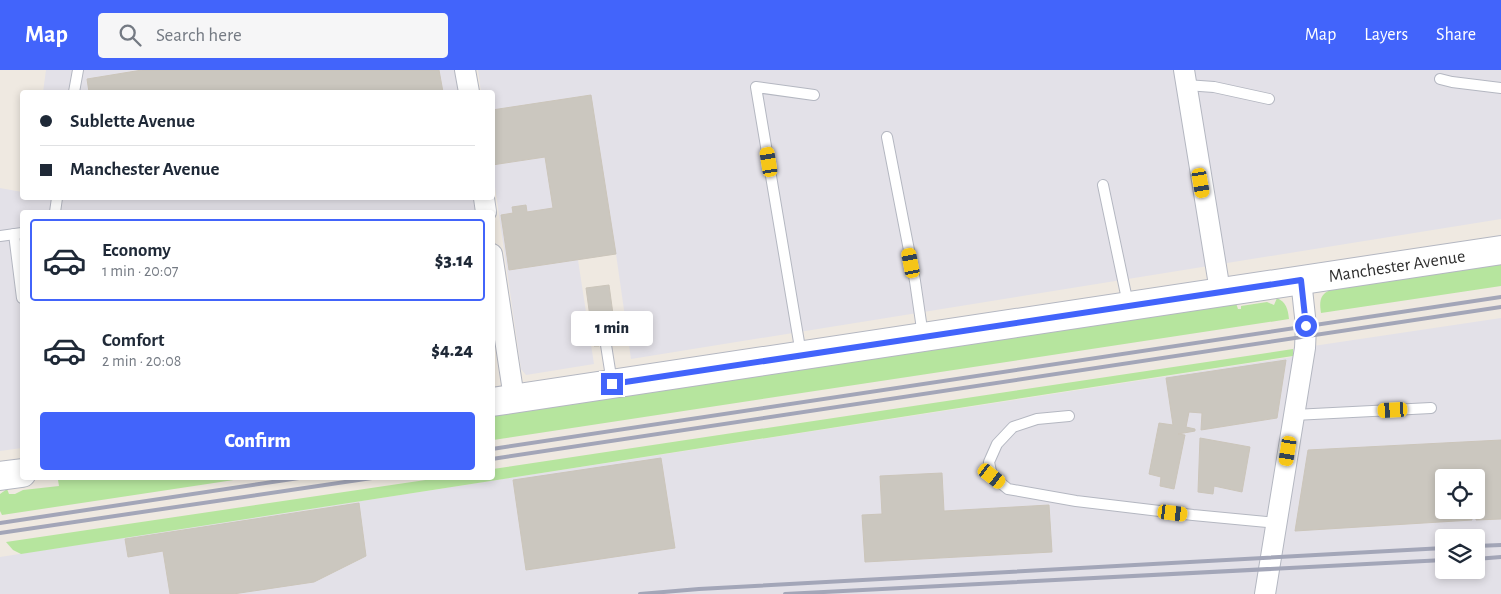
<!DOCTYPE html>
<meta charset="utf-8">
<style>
body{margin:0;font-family:"Alegreya Sans",sans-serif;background:#f6f6f7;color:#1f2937;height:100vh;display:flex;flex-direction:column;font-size:19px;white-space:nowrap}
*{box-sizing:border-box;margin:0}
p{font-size:16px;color:#747a83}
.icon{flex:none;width:28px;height:28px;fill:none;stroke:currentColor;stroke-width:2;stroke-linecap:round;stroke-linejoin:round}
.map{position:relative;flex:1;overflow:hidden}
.side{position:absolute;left:20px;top:140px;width:475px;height:270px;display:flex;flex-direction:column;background:#fff;border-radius:5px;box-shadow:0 2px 8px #0003}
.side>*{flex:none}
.top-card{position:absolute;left:20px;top:20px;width:475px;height:110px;border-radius:5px;box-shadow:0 2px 8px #0003;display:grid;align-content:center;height:110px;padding:0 20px;background:#fff}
.controls{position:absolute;left:1435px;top:399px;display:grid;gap:10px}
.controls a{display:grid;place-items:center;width:50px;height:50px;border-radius:5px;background:#fff;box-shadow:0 2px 8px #0003;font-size:25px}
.end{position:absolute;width:22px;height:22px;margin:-11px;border:6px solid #4264fb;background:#fff;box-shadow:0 0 0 2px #fff}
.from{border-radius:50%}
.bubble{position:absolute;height:35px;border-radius:5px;background:#fff;box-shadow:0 2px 8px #0003;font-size:16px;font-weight:800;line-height:35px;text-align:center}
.car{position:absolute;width:15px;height:30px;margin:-15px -8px;border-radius:6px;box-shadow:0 0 4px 1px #0007;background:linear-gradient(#f5c518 24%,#345 0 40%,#f5c518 0 76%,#345 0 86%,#f5c518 0)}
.top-card b{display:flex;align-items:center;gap:18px;height:48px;font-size:19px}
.top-card b+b{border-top:1px solid #e0e1e3}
.top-card i{width:12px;height:12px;background:#1f2937}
ul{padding:9px 0 0;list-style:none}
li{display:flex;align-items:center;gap:15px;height:82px;margin:0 10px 8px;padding:0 10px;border:2px solid transparent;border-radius:5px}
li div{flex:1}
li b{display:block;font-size:19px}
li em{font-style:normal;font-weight:800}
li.active{border-color:#4264fb}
li>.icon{width:45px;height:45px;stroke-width:1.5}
.button{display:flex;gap:10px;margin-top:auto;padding:10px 20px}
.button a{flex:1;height:58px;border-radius:5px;background:#4264fb;color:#fff;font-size:20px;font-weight:800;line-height:58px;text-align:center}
header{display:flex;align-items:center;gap:30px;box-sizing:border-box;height:70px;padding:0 25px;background:#4264fb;color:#fff}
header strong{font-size:24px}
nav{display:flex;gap:28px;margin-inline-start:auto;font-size:18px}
.search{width:350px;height:45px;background:#f6f6f7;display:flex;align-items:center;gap:12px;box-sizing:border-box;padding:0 18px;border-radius:5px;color:#747a83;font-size:19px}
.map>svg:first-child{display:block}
.industrial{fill:#e3e1e8;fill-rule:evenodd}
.green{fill:#b6e59e}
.building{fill:#cbc7bf;stroke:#cbc5ba}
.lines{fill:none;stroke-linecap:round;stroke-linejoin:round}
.service-casing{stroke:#b4b7c1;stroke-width:12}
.minor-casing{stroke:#b4b7c1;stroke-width:22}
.secondary-casing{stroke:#b4b7c1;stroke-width:30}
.service{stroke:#fff;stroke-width:10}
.minor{stroke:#fff;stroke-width:20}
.secondary{stroke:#fff;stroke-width:28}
.rail{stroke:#a3a6b8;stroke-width:4}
.route{stroke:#4264fb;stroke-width:6}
.labels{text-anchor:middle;stroke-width:4.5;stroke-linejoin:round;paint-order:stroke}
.street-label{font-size:18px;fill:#2e2e2e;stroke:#fff}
</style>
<header>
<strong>Map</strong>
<div class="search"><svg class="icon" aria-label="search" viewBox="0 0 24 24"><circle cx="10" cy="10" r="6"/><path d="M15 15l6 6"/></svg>Search here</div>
<nav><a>Map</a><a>Layers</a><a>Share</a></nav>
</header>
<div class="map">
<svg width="1501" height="524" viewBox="0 0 1501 524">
<rect width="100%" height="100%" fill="#efe9e1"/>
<g class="industrial">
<path d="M46 0H456L459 22H43Z"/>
<path d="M478 0H1501V149L631 289 616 184 578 190 594 294 526 305 521 299 493 103 492 22H481Z"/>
<path d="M0 118 22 122V128H474L476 142H22V378L0 381Z"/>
<path d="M1501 248V524H0V487L1292 287 1293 279ZM1444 408H1476V440H1444ZM1444 468H1476V500H1444Z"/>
</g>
<g class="green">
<path d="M1501 193V216L1321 243C1319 231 1320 223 1333 219Z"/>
<path d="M1277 228C1286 232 1288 239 1289 249L493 370V345L1236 233 1238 239H1241V236L1267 232 1274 235Z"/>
<path d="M1293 279V286L21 484 13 480 6 472 439 408H492L493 399Z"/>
<path d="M76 408H247L2 445 0 441V424L7 419 9 424H15L23 420 59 416 58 410Z"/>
</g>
<g class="building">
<path d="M142 0H439L443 22H89L87 9Z"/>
<path d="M591 25 616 184 509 200 501 145 513 143 512 137 526 135 527 142 553 138 545 87 492 95V40Z"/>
<path d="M609 215 617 273 613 274 611 270 605 268 601 270 599 276H594L586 218Z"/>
<path d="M1286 290 1277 348 1201 360 1202 343 1189 342 1186 357 1195 359V361L1178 364 1185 365 1174 419 1160 416 1161 407 1149 404 1159 353 1173 355 1166 308Z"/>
<path d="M1200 368 1250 377 1242 422 1214 416 1213 424 1198 422Z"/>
<path d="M1501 370V449L1476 450V408H1444V440H1471L1472 450 1295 461 1308 380Z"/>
<path d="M661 388 675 478 526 500 513 410Z"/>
<path d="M942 403 944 441 1049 435 1052 482 865 492 862 445 882 444 880 406Z"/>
<path d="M359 433 366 486 314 512 233 524H170L163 481 128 487 125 469Z"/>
</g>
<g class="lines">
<defs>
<g id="service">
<path d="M1440 9 1452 12 1501 18"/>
<path d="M1186 15 1214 17 1269 29"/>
<path d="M74 22 78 0"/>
<path d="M887 67 915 211 923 266"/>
<path d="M1103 115 1128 234"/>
<path d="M55 142 57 128"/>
<path d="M14 164 22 228"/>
<path d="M0 166 22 163"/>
<path d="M606 275 612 313"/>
<path d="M801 284 756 17 814 25"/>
<path d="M1294 345 1431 338"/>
<path d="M1069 346 1037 349 1013 357 997 374 989 392 992 406 1008 419 1076 431 1193 445 1277 453"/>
</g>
<g id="minor">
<path d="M465 0 469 22"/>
<path d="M1184 0 1220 221"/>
<path d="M484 128 486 142"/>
<path d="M492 184 514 328"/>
<path d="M1265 524 1305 278 1306 256 1301 210"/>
</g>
<g id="secondary">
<path id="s1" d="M492 332 1501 180"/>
<path d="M0 406 22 403"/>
</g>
</defs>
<use href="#service" class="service-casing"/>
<use href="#minor" class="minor-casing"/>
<use href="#secondary" class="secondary-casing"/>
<use href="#service" class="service"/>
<use href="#minor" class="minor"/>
<use href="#secondary" class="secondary"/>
<g class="rail">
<path d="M492 379 1501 227"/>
<path d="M492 389 1501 237"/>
<path d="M0 453 299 408"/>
<path d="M0 463 372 408"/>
<path d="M1476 476 1501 475"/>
<path d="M1476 489 1501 487"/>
<path d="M640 524 699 519 1444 478"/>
<path d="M785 524 1444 490"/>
</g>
</g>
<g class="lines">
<path class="route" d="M612 314 1301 210 1306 256"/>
</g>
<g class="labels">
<g class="street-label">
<text dy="6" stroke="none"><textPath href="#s1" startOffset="915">Manchester Avenue</textPath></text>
</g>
</g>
</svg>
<div class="controls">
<a><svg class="icon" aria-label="locate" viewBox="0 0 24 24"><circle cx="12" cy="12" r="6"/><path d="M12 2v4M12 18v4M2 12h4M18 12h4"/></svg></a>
<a><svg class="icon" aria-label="layers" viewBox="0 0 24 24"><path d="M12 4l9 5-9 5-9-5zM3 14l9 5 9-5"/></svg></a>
</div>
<i class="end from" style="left:1306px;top:256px"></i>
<i class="end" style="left:612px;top:314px"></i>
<div class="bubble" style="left:571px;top:241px;width:82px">1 min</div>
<i class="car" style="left:769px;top:92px;rotate:351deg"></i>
<i class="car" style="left:1201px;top:113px;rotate:170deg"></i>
<i class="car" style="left:911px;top:193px;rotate:349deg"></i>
<i class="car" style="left:1393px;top:340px;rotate:267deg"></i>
<i class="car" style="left:1288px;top:381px;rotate:189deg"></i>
<i class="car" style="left:992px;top:406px;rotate:128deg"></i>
<i class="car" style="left:1173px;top:443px;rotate:97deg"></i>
<div class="top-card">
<b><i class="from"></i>Sublette Avenue</b>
<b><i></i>Manchester Avenue</b>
</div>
<section class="side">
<ul>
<li class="active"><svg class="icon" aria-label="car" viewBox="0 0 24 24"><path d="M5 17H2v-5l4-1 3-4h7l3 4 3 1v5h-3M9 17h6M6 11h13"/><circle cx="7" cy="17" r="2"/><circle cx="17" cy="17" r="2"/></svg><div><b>Economy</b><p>1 min · 20:07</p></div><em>$3.14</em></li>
<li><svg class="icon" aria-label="car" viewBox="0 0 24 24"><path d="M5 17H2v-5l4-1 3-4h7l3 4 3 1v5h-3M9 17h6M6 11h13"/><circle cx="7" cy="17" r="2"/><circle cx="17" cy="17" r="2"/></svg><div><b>Comfort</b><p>2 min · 20:08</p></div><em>$4.24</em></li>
</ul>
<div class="button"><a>Confirm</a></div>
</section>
</div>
